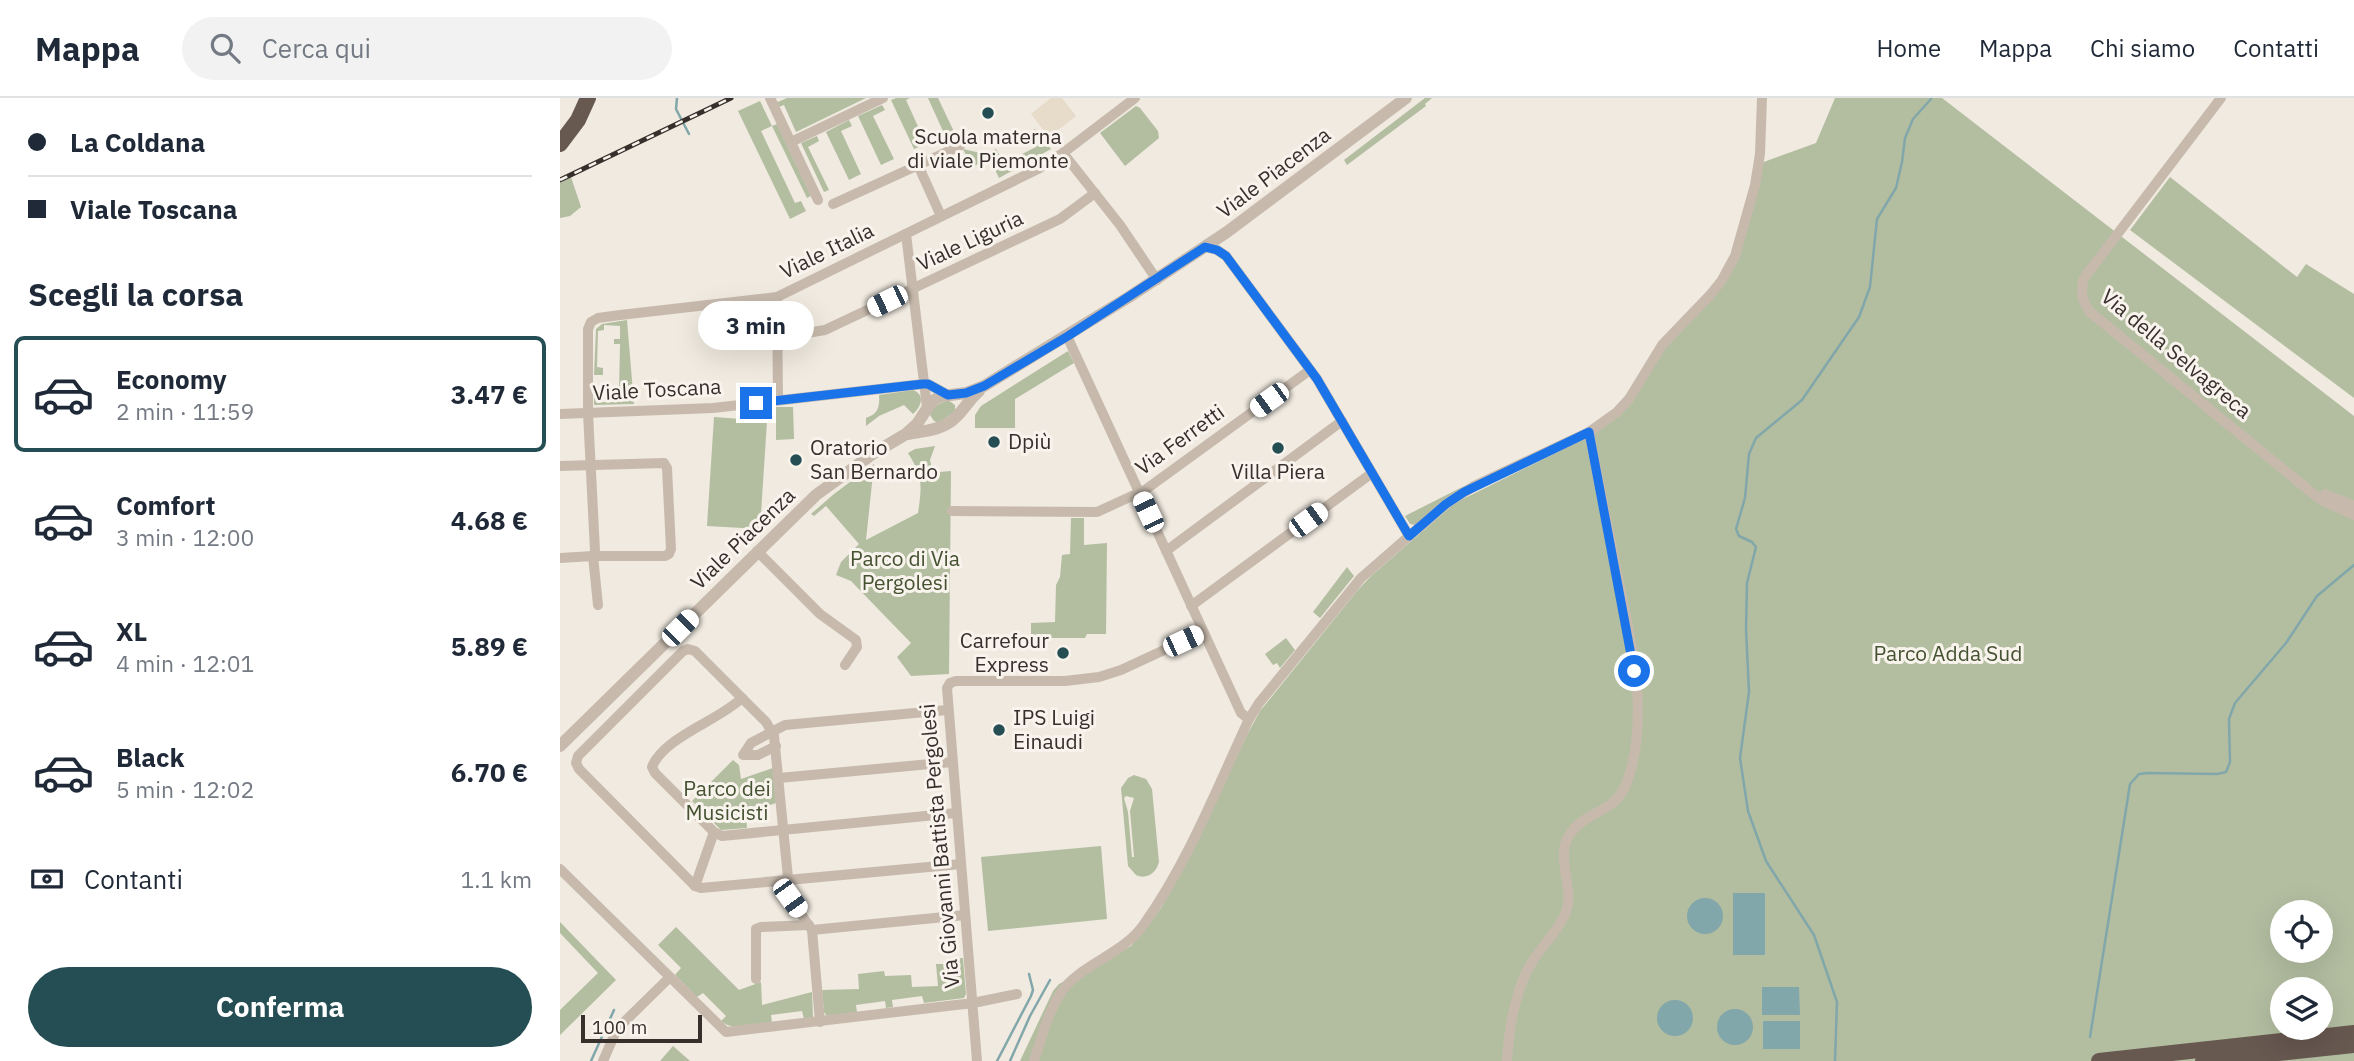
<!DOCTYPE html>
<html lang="it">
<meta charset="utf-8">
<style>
body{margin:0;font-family:"IBM Plex Sans",sans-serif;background:#f2f2f3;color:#1f2937;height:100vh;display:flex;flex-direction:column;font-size:26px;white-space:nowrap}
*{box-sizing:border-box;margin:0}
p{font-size:23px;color:#747a83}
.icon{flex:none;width:38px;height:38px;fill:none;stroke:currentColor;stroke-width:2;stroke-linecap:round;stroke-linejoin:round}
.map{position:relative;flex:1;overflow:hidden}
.side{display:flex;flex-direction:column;background:#fff;width:560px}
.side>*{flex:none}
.hud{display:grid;align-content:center;height:154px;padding:0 28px;background:#fff}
.tools{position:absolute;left:1710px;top:802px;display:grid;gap:14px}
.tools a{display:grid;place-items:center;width:63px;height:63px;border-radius:50%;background:#fff;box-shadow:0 7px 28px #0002;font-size:35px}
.scale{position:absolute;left:21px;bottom:18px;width:121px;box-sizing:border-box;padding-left:7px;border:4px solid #372f2b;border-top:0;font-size:19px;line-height:24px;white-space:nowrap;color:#372f2b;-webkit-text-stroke:5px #f8f3ec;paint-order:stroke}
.end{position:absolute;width:32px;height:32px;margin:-16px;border:9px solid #1a73e8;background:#fff;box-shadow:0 0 0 4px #fff}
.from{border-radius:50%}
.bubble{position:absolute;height:49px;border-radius:24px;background:#fff;box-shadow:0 7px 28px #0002;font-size:23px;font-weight:700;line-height:49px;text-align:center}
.car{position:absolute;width:21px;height:42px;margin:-21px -10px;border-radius:9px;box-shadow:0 0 5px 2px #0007;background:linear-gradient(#fff 24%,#345 0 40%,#fff 0 76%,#345 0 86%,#fff 0)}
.hud b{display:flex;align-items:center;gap:24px;height:66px;font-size:26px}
.hud b+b{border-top:2px solid #e0e1e3}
.hud i{width:18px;height:18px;background:#1f2937}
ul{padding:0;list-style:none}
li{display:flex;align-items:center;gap:21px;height:116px;margin:0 14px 10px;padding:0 14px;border:4px solid transparent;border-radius:10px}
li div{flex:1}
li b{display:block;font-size:26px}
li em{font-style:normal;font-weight:700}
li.selected{border-color:#254e54}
li>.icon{width:63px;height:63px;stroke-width:1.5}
h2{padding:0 28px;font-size:32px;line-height:84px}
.pay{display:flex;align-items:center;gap:18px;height:77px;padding:0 28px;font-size:26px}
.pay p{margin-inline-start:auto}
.action{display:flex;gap:14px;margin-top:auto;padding:14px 28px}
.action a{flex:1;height:80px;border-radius:42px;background:#254e54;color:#fff;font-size:28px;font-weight:700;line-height:80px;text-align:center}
header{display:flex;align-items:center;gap:42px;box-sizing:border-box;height:98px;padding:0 35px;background:#fff;border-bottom:2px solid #e0e1e3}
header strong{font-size:33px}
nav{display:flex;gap:38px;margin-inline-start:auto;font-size:24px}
.search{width:490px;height:63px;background:#f2f2f3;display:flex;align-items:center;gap:18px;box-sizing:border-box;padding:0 24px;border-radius:38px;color:#747a83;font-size:26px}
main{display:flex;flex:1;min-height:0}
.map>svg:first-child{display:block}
.green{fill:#b3bea1;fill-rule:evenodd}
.plaza{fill:#e7dbc9}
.water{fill:#82a7aa}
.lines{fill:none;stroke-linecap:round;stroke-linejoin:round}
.stream{stroke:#82a7aa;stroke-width:2.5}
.minor{stroke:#c7baad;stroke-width:10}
.tertiary{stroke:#c7baad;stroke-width:12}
.trunk{stroke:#675850;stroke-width:16}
.rail-casing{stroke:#372f2b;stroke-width:5}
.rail{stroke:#f8f3ec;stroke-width:2.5;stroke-dasharray:8;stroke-linecap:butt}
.route{stroke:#1a73e8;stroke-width:9}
.poi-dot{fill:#254e54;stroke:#f8f3ec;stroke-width:2.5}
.labels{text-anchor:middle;stroke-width:6;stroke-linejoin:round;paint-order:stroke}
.poi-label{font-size:21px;fill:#372f2b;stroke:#f8f3ec;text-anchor:start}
.street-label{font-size:21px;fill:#372f2b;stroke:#f8f3ec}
.park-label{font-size:21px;fill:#455231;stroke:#f8f3ec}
</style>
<header>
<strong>Mappa</strong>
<div class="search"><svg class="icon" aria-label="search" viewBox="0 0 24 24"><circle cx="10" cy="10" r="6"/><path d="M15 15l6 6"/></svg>Cerca qui</div>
<nav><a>Home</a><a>Mappa</a><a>Chi siamo</a><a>Contatti</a></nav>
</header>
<main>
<section class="side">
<div class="hud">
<b><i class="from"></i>La Coldana</b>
<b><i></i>Viale Toscana</b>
</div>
<h2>Scegli la corsa</h2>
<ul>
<li class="selected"><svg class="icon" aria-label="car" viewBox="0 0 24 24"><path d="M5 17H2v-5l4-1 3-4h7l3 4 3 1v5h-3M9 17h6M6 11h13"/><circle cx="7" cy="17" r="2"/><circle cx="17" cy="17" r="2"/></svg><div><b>Economy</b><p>2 min · 11:59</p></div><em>3.47 €</em></li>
<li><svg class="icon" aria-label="car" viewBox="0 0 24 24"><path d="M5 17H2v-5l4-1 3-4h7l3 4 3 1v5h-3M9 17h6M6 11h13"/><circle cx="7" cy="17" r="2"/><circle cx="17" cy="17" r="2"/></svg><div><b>Comfort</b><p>3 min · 12:00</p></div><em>4.68 €</em></li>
<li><svg class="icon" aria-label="car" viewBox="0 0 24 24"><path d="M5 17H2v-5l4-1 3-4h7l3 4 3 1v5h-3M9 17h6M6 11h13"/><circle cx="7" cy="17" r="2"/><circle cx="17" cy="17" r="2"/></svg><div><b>XL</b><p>4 min · 12:01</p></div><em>5.89 €</em></li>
<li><svg class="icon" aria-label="car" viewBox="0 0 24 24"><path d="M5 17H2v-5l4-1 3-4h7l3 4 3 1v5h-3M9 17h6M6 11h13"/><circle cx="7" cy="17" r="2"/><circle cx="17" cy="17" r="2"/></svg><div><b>Black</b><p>5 min · 12:02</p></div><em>6.70 €</em></li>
</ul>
<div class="pay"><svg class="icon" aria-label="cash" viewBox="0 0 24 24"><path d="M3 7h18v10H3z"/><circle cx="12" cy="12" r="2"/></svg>Contanti<p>1.1 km</p></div>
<div class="action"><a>Conferma</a></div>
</section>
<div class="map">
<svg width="1794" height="963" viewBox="0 0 1794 963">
<rect width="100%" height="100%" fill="#f0eae0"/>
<g class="green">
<path d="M214 0 218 4 227 0H306L236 34 224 7 219 9Z"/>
<path d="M336 0H350L346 2 366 46 354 51 331 2Z"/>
<path d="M368 0H378L396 38 387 42Z"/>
<path d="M865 0H872L865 6 866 8 787 67 784 62Z"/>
<path d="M1275 0H1382L1794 318V963H460L493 893 499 886 571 848 601 810 642 732 688 635 700 613 797 493 811 478 895 405 1024 341 1049 324 1104 251 1163 187 1201 65 1256 45ZM1722 814H1760V852H1722ZM1722 891H1760V929H1722Z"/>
<path d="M200 3 212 28 217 26 251 98 247 100 212 28 201 33 235 105 241 103 246 113 230 121 178 13Z"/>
<path d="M322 7 325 12 313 18 334 61 321 67 298 18Z"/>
<path d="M576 8 580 10 598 33 599 40 565 68 540 35Z"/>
<path d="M289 22 292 28 281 33 301 76 289 82 266 34Z"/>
<path d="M475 31 491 51 439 80 430 61 412 69 403 51 425 56 436 51 444 65 476 49 469 34Z"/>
<path d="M257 38 259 43 248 49 269 92 264 94 241 45Z"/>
<path d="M11 79 21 109 10 118 0 120V85Z"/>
<path d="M1610 79 1737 179 1746 166 1794 196V300L1570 132Z"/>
<path d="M67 222 74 306 34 307V296H37V304H53V297L59 296 60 246H54V241H60V228L44 227V232L38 233 37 269 43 270V277H34L36 231 42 226Z"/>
<path d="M508 253 514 265 455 301V330H415V317L421 308Z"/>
<path d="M353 292C366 297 361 309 353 316L344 307 319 318 306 328V320C318 316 320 309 319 297Z"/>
<path d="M388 302 395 307V313L379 325 374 323 370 317 373 309Z"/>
<path d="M216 309H233L234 341 216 342Z"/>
<path d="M154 319 207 323 200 431 147 428Z"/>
<path d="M375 348 370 362 372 371 379 374 391 373 389 576 351 578 337 559 351 545 291 483 276 477 281 464 299 446 266 408 254 418 251 416 274 396 314 366 306 442 358 415C362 387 363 379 348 355L355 351Z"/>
<path d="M906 387 887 400 855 427 850 426 845 418Z"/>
<path d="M511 420H524V447L547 445 546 536H527L525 540H471V525L495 524 496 487 500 479 502 457 510 456Z"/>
<path d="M787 469 794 478 760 520 753 514Z"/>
<path d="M726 540 735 552 720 570 717 565 713 567 705 556Z"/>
<path d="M173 662 179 667 181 681 213 670 216 705 192 713 186 720 187 730 161 732 132 703Z"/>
<path d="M574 677 586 681 592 691 599 764C596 775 587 782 576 777L568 768 561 690 568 680ZM566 698 574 700 570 713 574 759H572L568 714 564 700Z"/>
<path d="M541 748 547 821 428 833 421 759Z"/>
<path d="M0 824 56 882 0 937V912L38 875 0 835Z"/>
<path d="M116 829 179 892 201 884 202 907 252 894 253 920 244 921 242 913 211 917 212 925C195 927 174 934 161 923L166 918 143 895 137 899 115 877 121 870 98 847Z"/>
<path d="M403 860 406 896 404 900 364 905 362 898 332 902 333 909 326 910 325 903 296 907 297 914 267 918 264 914 262 892 299 891 298 876 324 873 325 878 351 877 352 889 378 888 376 866H392L393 861Z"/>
<path d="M113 948 130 963H100Z"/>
</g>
<path class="plaza" d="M491 0H502L516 18 489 39 471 16Z"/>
<g class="water">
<rect x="1173" y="795" width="32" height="62"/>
<circle cx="1145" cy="818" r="18"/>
<path d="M1202 889H1239L1240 917H1202Z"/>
<circle cx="1115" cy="920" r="18"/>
<circle cx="1175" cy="929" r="18"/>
<rect x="1203" y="923" width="37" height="28"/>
</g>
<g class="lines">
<g class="stream">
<path d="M117 0 116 11 129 36"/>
<path d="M1530 939 1570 686 1579 676 1588 675 1657 676 1666 674 1670 664 1669 621 1675 605 1726 545 1757 498 1794 467"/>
<path d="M31 963 54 912"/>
<path d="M437 963 471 898 473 892 469 876"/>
<path d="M450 963 470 918 490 882"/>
<path d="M1275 963 1277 904 1254 837 1206 763 1188 713 1180 660 1189 594 1186 531 1187 485 1196 449 1192 444 1179 438 1176 431 1185 400 1189 356 1196 340 1242 302 1299 219 1310 189 1317 121 1336 90 1342 64 1345 40 1353 21 1371 1"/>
</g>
<g class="minor">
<path d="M210 0 258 102"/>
<path d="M1661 0 1524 180C1520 194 1522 203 1530 214L1761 402 1794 417"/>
<path d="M231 44 323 0"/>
<path d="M503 55 560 127 597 182"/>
<path d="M358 67 381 118"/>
<path d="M273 106 400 48"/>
<path d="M346 136 367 309"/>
<path d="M645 149 657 152 666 158 757 281 849 438"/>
<path d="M217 199 218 302"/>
<path d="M507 238 681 615 689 621"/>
<path d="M217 240 265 232 500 121 535 95"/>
<path d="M0 316 153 310 363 286H368L388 297"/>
<path d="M0 368 104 365 107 370 111 451 109 456 105 458H33L0 460"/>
<path d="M1765 396 1794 408"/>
<path d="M392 413 537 414 585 392 750 272"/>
<path d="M197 453 260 516 296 542 297 549 285 567"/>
<path d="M606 453 782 323"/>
<path d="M38 507 33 458 35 453 28 315V231L31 224 38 220 60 217 217 199 478 71 503 55 575 0"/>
<path d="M631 508 812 375"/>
<path d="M182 600C158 623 104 639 92 669L95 675 154 734 162 738 396 715"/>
<path d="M216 648 198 657H183L191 645 225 627 387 612"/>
<path d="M219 680 392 664"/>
<path d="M0 771 166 934 413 905 457 896"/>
<path d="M135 788 19 671 16 665 18 658 123 553 128 551 135 553 206 624 214 638 230 800 252 832 260 924"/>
<path d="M135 788 141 790 401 766"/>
<path d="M135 788 154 734"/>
<path d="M252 832 405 817"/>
<path d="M196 881V831L201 829 249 827"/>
<path d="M43 963 57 931 109 880"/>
<path d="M417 963 387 590 390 585 396 583H505L539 579 561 572 643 534"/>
<path d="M474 963C482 939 489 909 505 889 528 863 564 855 584 826 628 764 657 690 689 621L699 605 801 480 886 406 914 388 1029 334 1057 314 1069 301 1102 247 1150 197 1162 182 1175 158 1195 87 1200 56 1202 0"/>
<path d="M947 963C949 931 954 894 971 866 981 848 999 833 1006 814 1015 789 994 758 1010 736 1026 712 1055 716 1067 684 1091 616 1070 537 1056 470 1047 424 1038 379 1029 334"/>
</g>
<g class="tertiary">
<path d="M348 336C364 333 384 332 396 319 404 311 410 301 419 293"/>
<path d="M0 648 256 397 314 355 346 336 357 326 372 303 382 298 406 295 424 288 569 199 667 134 846 0"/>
</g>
<g class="trunk">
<path d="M0 46 18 22 28 0"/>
<path d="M1539 963 1794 935"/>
<path d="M1643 963 1794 947"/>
</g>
<defs>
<path id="rail" d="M0 82 171 0"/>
</defs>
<use href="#rail" class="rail-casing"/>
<use href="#rail" class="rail"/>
</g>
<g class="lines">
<path class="route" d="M196 305 363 286H368L388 297 406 295 424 288 508 238 645 149 657 152 666 158 757 281 849 438 886 406 904 394 1029 334 1074 573"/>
</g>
<g class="poi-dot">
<circle cx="428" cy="15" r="7"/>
<circle cx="434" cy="344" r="7"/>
<circle cx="718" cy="350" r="7"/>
<circle cx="236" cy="362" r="7"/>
<circle cx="503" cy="555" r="7"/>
<circle cx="439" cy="632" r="7"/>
</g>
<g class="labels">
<g class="poi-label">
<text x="428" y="46" text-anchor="middle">Scuola materna<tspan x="428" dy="24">di viale Piemonte</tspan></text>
<text x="448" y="351">Dpiù</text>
<text x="250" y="357">Oratorio<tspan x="250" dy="24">San Bernardo</tspan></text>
<text x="718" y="381" text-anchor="middle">Villa Piera</text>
<text x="489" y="550" text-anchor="end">Carrefour<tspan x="489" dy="24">Express</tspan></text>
<text x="453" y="627">IPS Luigi<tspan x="453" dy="24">Einaudi</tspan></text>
</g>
<g class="street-label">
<text transform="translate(714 75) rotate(-37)" y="7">Viale Piacenza</text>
<text transform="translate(410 143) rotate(-25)" y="7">Viale Liguria</text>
<text transform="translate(267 153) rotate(-26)" y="7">Viale Italia</text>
<text transform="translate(1616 256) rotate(40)" y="7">Via della Selvagreca</text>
<text transform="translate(97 292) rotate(-3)" y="7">Viale Toscana</text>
<text transform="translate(620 342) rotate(-36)" y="7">Via Ferretti</text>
<text transform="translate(183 441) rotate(-44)" y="7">Viale Piacenza</text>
<text transform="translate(380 748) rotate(-95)" y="7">Via Giovanni Battista Pergolesi</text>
</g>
<g class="park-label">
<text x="345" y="468">Parco di Via<tspan x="345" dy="24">Pergolesi</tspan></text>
<text x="1388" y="563">Parco Adda Sud</text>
<text x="167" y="698">Parco dei<tspan x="167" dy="24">Musicisti</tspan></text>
</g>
</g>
</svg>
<div class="tools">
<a><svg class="icon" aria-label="locate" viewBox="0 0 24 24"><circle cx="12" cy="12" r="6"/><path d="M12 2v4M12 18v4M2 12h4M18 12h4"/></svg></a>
<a><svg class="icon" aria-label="layers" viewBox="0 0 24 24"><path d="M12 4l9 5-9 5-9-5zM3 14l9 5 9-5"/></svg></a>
</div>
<div class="scale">100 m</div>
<i class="end from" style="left:1074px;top:573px"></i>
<i class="end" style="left:196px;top:305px"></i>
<div class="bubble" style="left:138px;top:203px;width:116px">3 min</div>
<i class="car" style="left:327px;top:203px;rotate:244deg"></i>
<i class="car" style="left:709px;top:302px;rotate:234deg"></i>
<i class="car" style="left:588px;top:414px;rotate:335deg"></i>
<i class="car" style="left:748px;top:422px;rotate:54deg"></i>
<i class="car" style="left:120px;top:530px;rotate:45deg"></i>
<i class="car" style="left:623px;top:543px;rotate:65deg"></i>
<i class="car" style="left:230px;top:800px;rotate:144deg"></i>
</div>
</main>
